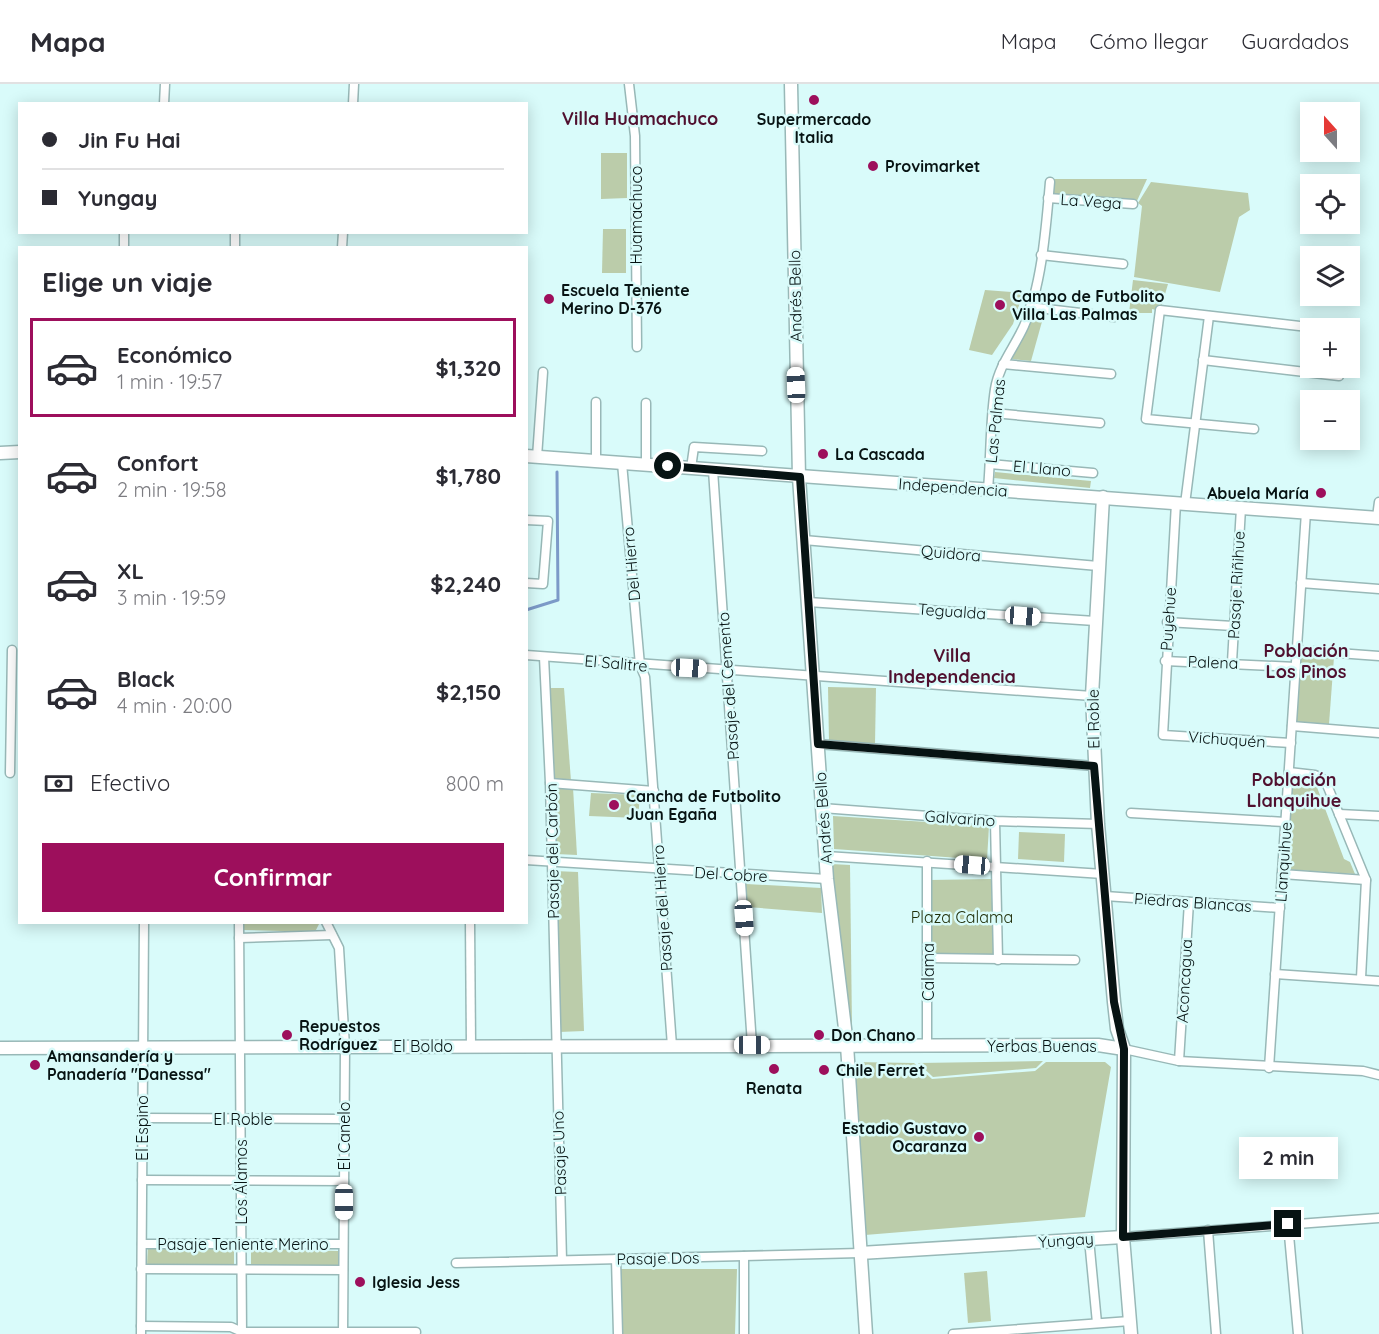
<!DOCTYPE html>
<html lang="es">
<meta charset="utf-8">
<style>
body{margin:0;font-family:Quicksand,sans-serif;background:#f2f2f3;color:#2b2b33;height:100vh;display:flex;flex-direction:column;font-size:22px;white-space:nowrap}
*{box-sizing:border-box;margin:0}
p{font-size:20px;color:#7c7c81}
.icon{flex:none;width:33px;height:33px;fill:none;stroke:currentColor;stroke-width:2;stroke-linecap:round;stroke-linejoin:round}
.map{position:relative;flex:1;overflow:hidden}
.side{position:absolute;left:18px;top:162px;width:510px;height:678px;display:flex;flex-direction:column;background:#fff;border-radius:0px;box-shadow:0 3px 15px #0003}
.side>*{flex:none}
.banner{position:absolute;left:18px;top:18px;width:510px;height:132px;border-radius:0px;box-shadow:0 3px 15px #0003;display:grid;align-content:center;height:132px;padding:0 24px;background:#fff}
.needle{width:39px;rotate:339deg}
.fabs{position:absolute;left:1300px;top:18px;display:grid;gap:12px}
.fabs a{display:grid;place-items:center;width:60px;height:60px;border-radius:0px;background:#fff;box-shadow:0 3px 15px #0003;font-size:30px}
.end{position:absolute;width:27px;height:27px;margin:-14px;border:8px solid #071313;background:#fff;box-shadow:0 0 0 3px #fff}
.from{border-radius:50%}
.bubble{position:absolute;height:42px;border-radius:0px;background:#fff;box-shadow:0 3px 15px #0003;font-size:20px;font-weight:700;line-height:42px;text-align:center}
.car{position:absolute;width:18px;height:36px;margin:-18px -9px;border-radius:8px;box-shadow:0 0 4px 2px #0007;background:linear-gradient(#fff 24%,#345 0 40%,#fff 0 76%,#345 0 86%,#fff 0)}
.banner b{display:flex;align-items:center;gap:21px;height:57px;font-size:22px}
.banner b+b{border-top:2px solid #e1e1e2}
.banner i{width:15px;height:15px;background:#2b2b33}
ul{padding:0;list-style:none}
li{display:flex;align-items:center;gap:18px;height:99px;margin:0 12px 9px;padding:0 12px;border:3px solid transparent;border-radius:0px}
li div{flex:1}
li b{display:block;font-size:22px}
li em{font-style:normal;font-weight:700}
li.on{border-color:#9d0f5c}
li>.icon{width:54px;height:54px;stroke-width:1.5}
h2{padding:0 24px;font-size:27px;line-height:72px}
.pay{display:flex;align-items:center;gap:15px;height:66px;padding:0 24px;font-size:22px}
.pay p{margin-inline-start:auto}
.primary-button{display:flex;gap:12px;margin-top:auto;padding:12px 24px}
.primary-button a{flex:1;height:69px;border-radius:0px;background:#9d0f5c;color:#fff;font-size:24px;font-weight:700;line-height:69px;text-align:center}
header{display:flex;align-items:center;gap:36px;box-sizing:border-box;height:84px;padding:0 30px;background:#fff;border-bottom:2px solid #e1e1e2}
header strong{font-size:28px}
nav{display:flex;gap:33px;margin-inline-start:auto;font-size:21px}
.map>svg:first-child{display:block}
.green{fill:#bca}
.lines{fill:none;stroke-linecap:round;stroke-linejoin:round}
.stream{stroke:#7c9ac8;stroke-width:3}
.street-casing{stroke:#98b8b7;stroke-width:11}
.secondary-casing{stroke:#98b8b7;stroke-width:15}
.street{stroke:#fff;stroke-width:8}
.secondary{stroke:#fff;stroke-width:12}
.route{stroke:#071313;stroke-width:8}
.poi-dot{fill:#9d0f5c;stroke:#d9fbfa;stroke-width:2}
.labels{text-anchor:middle;stroke-width:5;stroke-linejoin:round;paint-order:stroke}
.poi-label{font-size:16px;font-weight:bold;fill:#071313;stroke:#d9fbfa;text-anchor:start}
.street-label{font-size:16px;fill:#071313;stroke:#d9fbfa}
.park-label{font-size:16px;fill:#202f09;stroke:#d9fbfa}
.neighbourhood-label{font-size:18px;font-weight:bold;fill:#50102f;stroke:#d9fbfa}
</style>
<header>
<strong>Mapa</strong>
<nav><a>Mapa</a><a>Cómo llegar</a><a>Guardados</a></nav>
</header>
<div class="map">
<svg width="1379" height="1250" viewBox="0 0 1379 1250">
<rect width="100%" height="100%" fill="#d9fbfa"/>
<g class="green">
<path d="M601 69H627V114L601 115Z"/>
<path d="M1054 95H1147L1136 119 1053 113 1051 102Z"/>
<path d="M1151 98 1248 109 1250 126 1239 133 1220 208 1134 193 1142 122 1138 119Z"/>
<path d="M603 145H626V189H602Z"/>
<path d="M1133 196 1168 200 1160 227 1152 225V229H1129Z"/>
<path d="M985 206 1023 209 1013 240 992 271 969 266Z"/>
<path d="M1030 234H1043L1031 277 1012 275Z"/>
<path d="M995 388 1091 397 1090 404 994 394Z"/>
<path d="M1299 571 1334 573 1329 640 1294 638Z"/>
<path d="M828 603 876 604 875 660 829 658Z"/>
<path d="M549 604H564L571 697 554 695Z"/>
<path d="M1288 698H1315L1344 775 1350 778 1355 790 1281 785Z"/>
<path d="M555 702 573 704 577 771 556 770Z"/>
<path d="M591 709 640 711 638 734 589 732Z"/>
<path d="M833 732 989 742 987 776 834 765Z"/>
<path d="M1019 748 1065 750 1064 778 1018 775Z"/>
<path d="M831 780 850 781 852 944 845 943Z"/>
<path d="M554 787 578 788 584 947 559 948Z"/>
<path d="M991 795 994 871H932L930 796Z"/>
<path d="M746 800 821 804 822 829 747 823Z"/>
<path d="M320 838 315 848 244 846V839Z"/>
<path d="M1043 977 1036 984 933 993 918 979Z"/>
<path d="M853 978 914 979 932 995 1035 987 1046 978H1105L1111 983 1085 1133 865 1151Z"/>
<path d="M148 1161 234 1163V1182L147 1181Z"/>
<path d="M251 1165 338 1167V1186L251 1184Z"/>
<path d="M619 1185H737L735 1250H622Z"/>
<path d="M987 1187 991 1237 968 1239 964 1189Z"/>
</g>
<g class="lines">
<path class="stream" d="M526 526 558 516 557 388"/>
<defs>
<g id="street">
<path d="M629 0 635 52 637 263"/>
<path d="M164 20 165 0"/>
<path d="M353 20 354 0"/>
<path d="M1048 114 1133 120"/>
<path d="M124 164V148"/>
<path d="M235 164V148"/>
<path d="M342 164 343 148"/>
<path d="M1041 171 1123 180"/>
<path d="M1030 223 1114 233"/>
<path d="M1203 276 1339 292 1340 284"/>
<path d="M1003 280 1111 290"/>
<path d="M993 329 1100 339"/>
<path d="M1254 345 1146 335 1160 226 1317 244"/>
<path d="M537 373 543 288"/>
<path d="M596 377V318"/>
<path d="M622 379 640 581 645 593 672 962"/>
<path d="M990 380 1093 389"/>
<path d="M646 381V319"/>
<path d="M691 384 694 363 762 367"/>
<path d="M713 386 752 961"/>
<path d="M988 405C991 372 990 337 995 305 999 281 1014 264 1024 242 1042 201 1046 143 1050 98"/>
<path d="M1176 419 1163 651 1291 659"/>
<path d="M1185 420 1209 232"/>
<path d="M1377 433 1379 418"/>
<path d="M526 436 548 437 543 500 526 499"/>
<path d="M804 456 1098 482"/>
<path d="M1301 499 1379 505"/>
<path d="M808 518 1095 537"/>
<path d="M1167 538 1233 542"/>
<path d="M1297 566 1379 572"/>
<path d="M526 571 1092 612"/>
<path d="M544 573 550 699 562 1176"/>
<path d="M1165 577 1296 583"/>
<path d="M1232 578 1241 424"/>
<path d="M1292 642 1379 649"/>
<path d="M818 660 1094 682"/>
<path d="M1289 688 1315 691 1325 696 1366 796 1361 894"/>
<path d="M10 689 12 566"/>
<path d="M550 699 654 707"/>
<path d="M822 724 995 737 1098 740"/>
<path d="M1131 729 1285 738"/>
<path d="M1339 730 1379 732"/>
<path d="M995 737 998 876"/>
<path d="M826 772 1103 790"/>
<path d="M526 776 827 795"/>
<path d="M927 777V963"/>
<path d="M1282 790 1366 796"/>
<path d="M1105 812 1280 824"/>
<path d="M239 838 242 1250"/>
<path d="M326 838 339 864 345 963 343 1250"/>
<path d="M470 838 471 962"/>
<path d="M239 854 332 851"/>
<path d="M928 874 1075 876"/>
<path d="M1275 890 1379 897"/>
<path d="M1124 965 1179 977 1363 987 1379 991"/>
<path d="M1179 977 1189 818"/>
<path d="M1269 984 1306 428"/>
<path d="M142 1034 344 1035"/>
<path d="M142 1096 344 1097"/>
<path d="M1288 1140 1298 1250"/>
<path d="M1208 1146 1216 1250"/>
<path d="M1123 1153 1379 1134"/>
<path d="M1089 1155 1097 1239"/>
<path d="M142 1160H343"/>
<path d="M616 1175 618 1250"/>
<path d="M456 1179 860 1169"/>
<path d="M141 1185 343 1186"/>
<path d="M141 1242 231 1243 242 1248H416"/>
<path d="M141 1250 144 838"/>
<path d="M744 1250V1172"/>
<path d="M953 1250 1130 1237"/>
</g>
<g id="secondary">
<path d="M791 0 799 393 827 795 847 961 866 1250"/>
<path d="M0 369 20 368"/>
<path d="M526 372 1379 434"/>
<path d="M1103 413 1092 612 1098 740 1114 918 1117 945 1124 965 1123 1153 1131 1250"/>
<path d="M0 964 1098 961 1124 965"/>
<path d="M860 1169 1123 1153"/>
</g>
</defs>
<use href="#street" class="street-casing"/>
<use href="#secondary" class="secondary-casing"/>
<use href="#street" class="street"/>
<use href="#secondary" class="secondary"/>
</g>
<g class="lines">
<path class="route" d="M668 382 800 393 818 660 1094 682 1114 918 1124 965 1123 1153 1288 1140"/>
</g>
<g class="poi-dot">
<circle cx="814" cy="16" r="6"/>
<circle cx="873" cy="82" r="6"/>
<circle cx="549" cy="215" r="6"/>
<circle cx="1000" cy="221" r="6"/>
<circle cx="823" cy="370" r="6"/>
<circle cx="1321" cy="409" r="6"/>
<circle cx="614" cy="721" r="6"/>
<circle cx="287" cy="951" r="6"/>
<circle cx="819" cy="951" r="6"/>
<circle cx="35" cy="981" r="6"/>
<circle cx="774" cy="985" r="6"/>
<circle cx="824" cy="986" r="6"/>
<circle cx="979" cy="1053" r="6"/>
<circle cx="360" cy="1198" r="6"/>
</g>
<g class="labels">
<g class="poi-label">
<text x="814" y="41" text-anchor="middle">Supermercado<tspan x="814" dy="18">Italia</tspan></text>
<text x="885" y="88">Provimarket</text>
<text x="561" y="212">Escuela Teniente<tspan x="561" dy="18">Merino D-376</tspan></text>
<text x="1012" y="218">Campo de Futbolito<tspan x="1012" dy="18">Villa Las Palmas</tspan></text>
<text x="835" y="376">La Cascada</text>
<text x="1309" y="415" text-anchor="end">Abuela María</text>
<text x="626" y="718">Cancha de Futbolito<tspan x="626" dy="18">Juan Egaña</tspan></text>
<text x="299" y="948">Repuestos<tspan x="299" dy="18">Rodríguez</tspan></text>
<text x="831" y="957">Don Chano</text>
<text x="47" y="978">Amansandería y<tspan x="47" dy="18">Panadería "Danessa"</tspan></text>
<text x="836" y="992">Chile Ferret</text>
<text x="774" y="1010" text-anchor="middle">Renata</text>
<text x="967" y="1050" text-anchor="end">Estadio Gustavo<tspan x="967" dy="18">Ocaranza</tspan></text>
<text x="372" y="1204">Iglesia Jess</text>
</g>
<g class="street-label">
<text transform="translate(1091 117) rotate(4)" y="6">La Vega</text>
<text transform="translate(636 131) rotate(-90)" y="6">Huamachuco</text>
<text transform="translate(795 212) rotate(-91)" y="6">Andrés Bello</text>
<text transform="translate(995 337) rotate(-84)" y="6">Las Palmas</text>
<text transform="translate(1042 384) rotate(5)" y="6">El Llano</text>
<text transform="translate(953 403) rotate(4)" y="6">Independencia</text>
<text transform="translate(951 469) rotate(5)" y="6">Quidora</text>
<text transform="translate(631 480) rotate(-95)" y="6">Del Hierro</text>
<text transform="translate(1236 501) rotate(-87)" y="6">Pasaje Riñihue</text>
<text transform="translate(952 527) rotate(4)" y="6">Tegualda</text>
<text transform="translate(1168 535) rotate(-86)" y="6">Puyehue</text>
<text transform="translate(1213 578) rotate(2)" y="6">Palena</text>
<text transform="translate(616 579) rotate(5)" y="6">El Salitre</text>
<text transform="translate(728 602) rotate(-94)" y="6">Pasaje del Cemento</text>
<text transform="translate(1093 635) rotate(-91)" y="6">El Roble</text>
<text transform="translate(1227 655) rotate(4)" y="6">Vichuquén</text>
<text transform="translate(823 734) rotate(-94)" y="6">Andrés Bello</text>
<text transform="translate(960 734) rotate(4)" y="6">Galvarino</text>
<text transform="translate(552 767) rotate(-91)" y="6">Pasaje del Carbón</text>
<text transform="translate(1283 778) rotate(-86)" y="6">Llanquihue</text>
<text transform="translate(731 790) rotate(3)" y="6">Del Cobre</text>
<text transform="translate(1193 818) rotate(4)" y="6">Piedras Blancas</text>
<text transform="translate(662 824) rotate(-94)" y="6">Pasaje del Hierro</text>
<text transform="translate(928 888) rotate(-90)" y="6">Calama</text>
<text transform="translate(1184 897) rotate(-87)" y="6">Aconcagua</text>
<text x="423" y="968">El Boldo</text>
<text x="1042" y="968">Yerbas Buenas</text>
<text x="243" y="1041">El Roble</text>
<text transform="translate(142 1044) rotate(-90)" y="6">El Espino</text>
<text transform="translate(344 1052) rotate(-90)" y="6">El Canelo</text>
<text transform="translate(559 1069) rotate(-92)" y="6">Pasaje Uno</text>
<text transform="translate(241 1098) rotate(-90)" y="6">Los Álamos</text>
<text transform="translate(1066 1156) rotate(-4)" y="6">Yungay</text>
<text x="243" y="1166">Pasaje Teniente Merino</text>
<text transform="translate(658 1174) rotate(-1)" y="6">Pasaje Dos</text>
</g>
<g class="park-label">
<text x="962" y="839">Plaza Calama</text>
</g>
<g class="neighbourhood-label">
<text x="640" y="41">Villa Huamachuco</text>
<text x="1306" y="573">Población<tspan x="1306" dy="21">Los Pinos</tspan></text>
<text x="952" y="578">Villa<tspan x="952" dy="21">Independencia</tspan></text>
<text x="1294" y="702">Población<tspan x="1294" dy="21">Llanquihue</tspan></text>
</g>
</g>
</svg>
<div class="fabs">
<a><svg class="needle" viewBox="-14 -14 28 28"><path d="M0-13l5 13h-10z" fill="#e53935"/><path d="M0 13l5-13h-10z" fill="#7c7c81"/></svg></a>
<a><svg class="icon" aria-label="locate" viewBox="0 0 24 24"><circle cx="12" cy="12" r="6"/><path d="M12 2v4M12 18v4M2 12h4M18 12h4"/></svg></a>
<a><svg class="icon" aria-label="layers" viewBox="0 0 24 24"><path d="M12 4l9 5-9 5-9-5zM3 14l9 5 9-5"/></svg></a>
<a>+</a>
<a>−</a>
</div>
<i class="end from" style="left:668px;top:382px"></i>
<i class="end" style="left:1288px;top:1140px"></i>
<div class="bubble" style="left:1239px;top:1053px;width:99px">2 min</div>
<i class="car" style="left:796px;top:301px;rotate:358deg"></i>
<i class="car" style="left:1023px;top:532px;rotate:94deg"></i>
<i class="car" style="left:689px;top:584px;rotate:93deg"></i>
<i class="car" style="left:972px;top:781px;rotate:275deg"></i>
<i class="car" style="left:744px;top:834px;rotate:176deg"></i>
<i class="car" style="left:752px;top:961px;rotate:90deg"></i>
<i class="car" style="left:344px;top:1118px;rotate:180deg"></i>
<div class="banner">
<b><i class="from"></i>Jin Fu Hai</b>
<b><i></i>Yungay</b>
</div>
<section class="side">
<h2>Elige un viaje</h2>
<ul>
<li class="on"><svg class="icon" aria-label="car" viewBox="0 0 24 24"><path d="M5 17H2v-5l4-1 3-4h7l3 4 3 1v5h-3M9 17h6M6 11h13"/><circle cx="7" cy="17" r="2"/><circle cx="17" cy="17" r="2"/></svg><div><b>Económico</b><p>1 min · 19:57</p></div><em>$1,320</em></li>
<li><svg class="icon" aria-label="car" viewBox="0 0 24 24"><path d="M5 17H2v-5l4-1 3-4h7l3 4 3 1v5h-3M9 17h6M6 11h13"/><circle cx="7" cy="17" r="2"/><circle cx="17" cy="17" r="2"/></svg><div><b>Confort</b><p>2 min · 19:58</p></div><em>$1,780</em></li>
<li><svg class="icon" aria-label="car" viewBox="0 0 24 24"><path d="M5 17H2v-5l4-1 3-4h7l3 4 3 1v5h-3M9 17h6M6 11h13"/><circle cx="7" cy="17" r="2"/><circle cx="17" cy="17" r="2"/></svg><div><b>XL</b><p>3 min · 19:59</p></div><em>$2,240</em></li>
<li><svg class="icon" aria-label="car" viewBox="0 0 24 24"><path d="M5 17H2v-5l4-1 3-4h7l3 4 3 1v5h-3M9 17h6M6 11h13"/><circle cx="7" cy="17" r="2"/><circle cx="17" cy="17" r="2"/></svg><div><b>Black</b><p>4 min · 20:00</p></div><em>$2,150</em></li>
</ul>
<div class="pay"><svg class="icon" aria-label="cash" viewBox="0 0 24 24"><path d="M3 7h18v10H3z"/><circle cx="12" cy="12" r="2"/></svg>Efectivo<p>800 m</p></div>
<div class="primary-button"><a>Confirmar</a></div>
</section>
</div>
